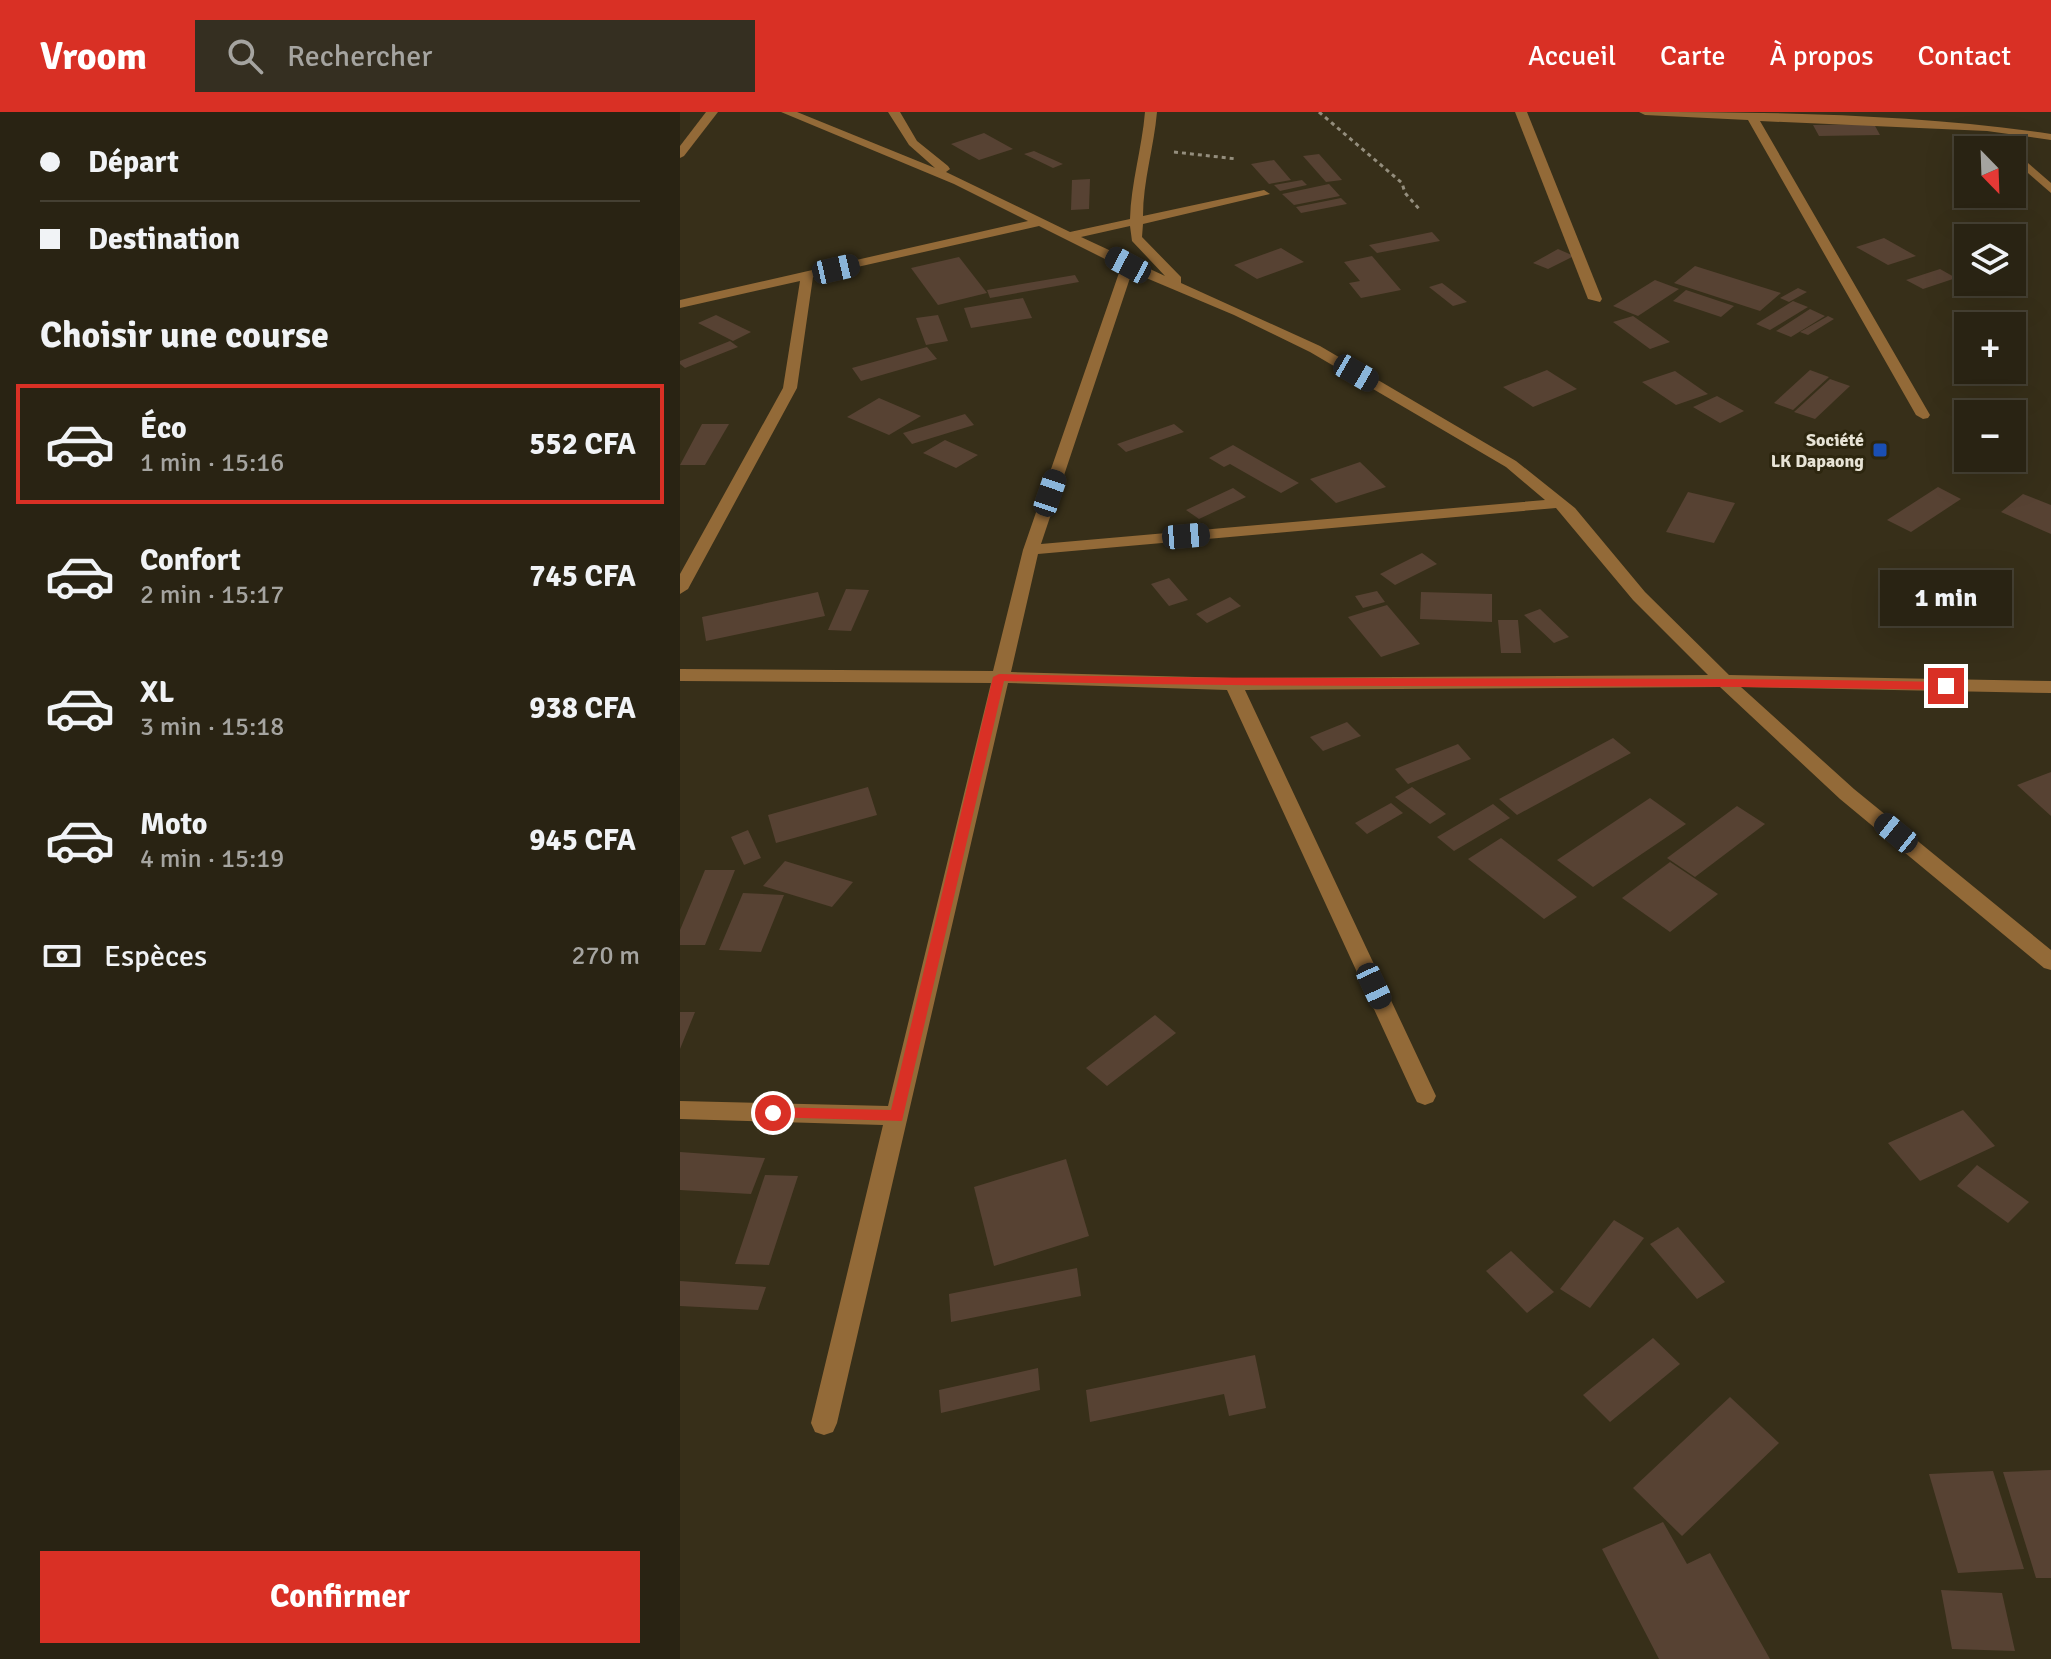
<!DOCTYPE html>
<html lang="fr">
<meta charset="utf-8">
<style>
body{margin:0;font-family:Signika,sans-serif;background:#352f21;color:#f1f3f6;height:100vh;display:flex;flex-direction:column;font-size:30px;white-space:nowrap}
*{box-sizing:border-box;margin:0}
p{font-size:26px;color:#a5a4a0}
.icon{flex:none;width:44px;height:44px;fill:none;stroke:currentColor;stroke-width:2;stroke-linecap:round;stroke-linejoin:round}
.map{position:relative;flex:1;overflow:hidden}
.sheet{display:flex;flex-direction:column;background:#292313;width:680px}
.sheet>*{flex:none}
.banner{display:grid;align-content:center;height:176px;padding:0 40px;background:#292313}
.needle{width:52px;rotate:157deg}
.fabs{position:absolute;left:1274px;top:24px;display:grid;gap:16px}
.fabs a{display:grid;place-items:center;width:72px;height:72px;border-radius:0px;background:#292313;box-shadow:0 8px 32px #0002,0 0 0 2px #454033;font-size:40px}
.end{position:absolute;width:36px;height:36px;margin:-18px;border:10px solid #d93025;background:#fff;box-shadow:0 0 0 4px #fff}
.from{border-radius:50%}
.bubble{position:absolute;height:56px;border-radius:0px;background:#292313;box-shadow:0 8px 32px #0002,0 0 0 2px #454033;font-size:26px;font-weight:700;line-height:56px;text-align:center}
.car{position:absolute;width:24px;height:48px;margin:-24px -12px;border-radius:10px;box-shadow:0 0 6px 2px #0007;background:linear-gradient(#222 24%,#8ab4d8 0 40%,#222 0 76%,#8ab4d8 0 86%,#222 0)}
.banner b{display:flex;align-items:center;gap:28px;height:76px;font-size:30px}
.banner b+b{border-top:2px solid #454033}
.banner i{width:20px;height:20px;background:#f1f3f6}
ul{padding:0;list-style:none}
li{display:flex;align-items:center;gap:24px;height:120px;margin:0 16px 12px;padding:0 24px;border:4px solid transparent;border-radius:0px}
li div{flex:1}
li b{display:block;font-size:30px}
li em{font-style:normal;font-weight:700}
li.on{border-color:#d93025}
li>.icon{width:72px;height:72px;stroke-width:1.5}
h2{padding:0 40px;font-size:36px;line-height:96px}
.pay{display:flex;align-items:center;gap:20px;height:88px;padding:0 40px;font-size:30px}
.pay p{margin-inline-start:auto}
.action{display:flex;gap:16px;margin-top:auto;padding:16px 40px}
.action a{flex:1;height:92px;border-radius:0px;background:#d93025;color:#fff;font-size:32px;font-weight:700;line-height:92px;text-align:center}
header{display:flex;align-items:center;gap:48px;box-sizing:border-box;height:112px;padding:0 40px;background:#d93025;color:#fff}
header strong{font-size:38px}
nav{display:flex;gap:44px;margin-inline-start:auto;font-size:28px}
.search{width:560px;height:72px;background:#352f21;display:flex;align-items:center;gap:20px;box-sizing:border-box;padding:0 28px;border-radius:0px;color:#a5a4a0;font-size:30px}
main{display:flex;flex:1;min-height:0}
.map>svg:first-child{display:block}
.building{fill:#574233}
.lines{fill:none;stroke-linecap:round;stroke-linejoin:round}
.path{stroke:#948e7d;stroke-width:3;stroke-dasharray:4 4;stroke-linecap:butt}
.minor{fill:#936a38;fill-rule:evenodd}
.route{fill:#d93025}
.transit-dot{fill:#1a4fb4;stroke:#2d260f;stroke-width:3}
.labels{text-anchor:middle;stroke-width:6;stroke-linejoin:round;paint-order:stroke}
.far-poi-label{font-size:18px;font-weight:bold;fill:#e7e3d5;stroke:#2d260f;text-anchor:end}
</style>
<header>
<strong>Vroom</strong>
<div class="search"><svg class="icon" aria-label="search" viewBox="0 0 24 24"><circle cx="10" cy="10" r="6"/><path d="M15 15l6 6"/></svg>Rechercher</div>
<nav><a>Accueil</a><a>Carte</a><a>À propos</a><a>Contact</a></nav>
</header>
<main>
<section class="sheet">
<div class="banner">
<b><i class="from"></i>Départ</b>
<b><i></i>Destination</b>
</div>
<h2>Choisir une course</h2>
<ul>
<li class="on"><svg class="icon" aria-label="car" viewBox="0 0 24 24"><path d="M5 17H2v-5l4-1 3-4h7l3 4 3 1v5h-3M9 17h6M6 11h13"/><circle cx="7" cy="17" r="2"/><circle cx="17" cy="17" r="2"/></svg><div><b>Éco</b><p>1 min · 15:16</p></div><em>552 CFA</em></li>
<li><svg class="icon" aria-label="car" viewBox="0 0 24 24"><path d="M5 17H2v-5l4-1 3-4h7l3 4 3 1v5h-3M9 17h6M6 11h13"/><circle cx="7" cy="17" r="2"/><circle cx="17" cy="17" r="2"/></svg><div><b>Confort</b><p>2 min · 15:17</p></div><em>745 CFA</em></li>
<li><svg class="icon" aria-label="car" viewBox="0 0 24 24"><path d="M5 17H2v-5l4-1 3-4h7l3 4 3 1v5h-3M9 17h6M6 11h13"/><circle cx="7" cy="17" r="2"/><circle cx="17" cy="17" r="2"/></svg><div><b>XL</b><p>3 min · 15:18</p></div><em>938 CFA</em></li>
<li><svg class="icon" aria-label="car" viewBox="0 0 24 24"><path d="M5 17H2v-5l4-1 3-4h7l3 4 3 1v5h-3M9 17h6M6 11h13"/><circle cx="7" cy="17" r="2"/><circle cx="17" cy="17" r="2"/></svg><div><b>Moto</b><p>4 min · 15:19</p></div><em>945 CFA</em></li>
</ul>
<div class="pay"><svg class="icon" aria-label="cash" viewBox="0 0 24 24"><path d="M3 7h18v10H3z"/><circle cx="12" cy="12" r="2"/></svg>Espèces<p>270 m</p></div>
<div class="action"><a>Confirmer</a></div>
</section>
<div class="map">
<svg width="1371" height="1547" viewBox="0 0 1371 1547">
<rect width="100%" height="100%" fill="#372f19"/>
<g class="building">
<path d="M1194 12 1200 23 1139 24 1133 13Z"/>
<path d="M304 21 333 37 299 48 271 32Z"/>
<path d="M354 39 383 52 373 56 344 42Z"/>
<path d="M639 42 662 68 646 70 623 44Z"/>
<path d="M594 48 611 68 589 72 571 52Z"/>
<path d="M410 67 409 97 391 98 392 68Z"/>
<path d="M622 68 627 73 600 79 594 73Z"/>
<path d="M649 72 660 84 614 93 602 82Z"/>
<path d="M661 86 667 92 621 101 616 95Z"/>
<path d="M752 120 760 129 697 141 689 133Z"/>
<path d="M1204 126 1236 144 1208 153 1176 135Z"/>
<path d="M601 136 624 150 577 167 554 153Z"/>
<path d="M878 137 894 144 868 157 853 151Z"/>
<path d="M692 144 721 178 681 186 669 171 680 169 664 150Z"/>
<path d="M279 145 307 181 258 193 231 156Z"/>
<path d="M1015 154 1101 181 1080 199 994 171Z"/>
<path d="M1260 157 1276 166 1243 177 1226 168Z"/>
<path d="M395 163 399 170 310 186 307 178Z"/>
<path d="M975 168 999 177 958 204 933 194Z"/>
<path d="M762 171 787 190 773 194 749 175Z"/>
<path d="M1118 176 1127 180 1109 190 1100 186Z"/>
<path d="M1006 178 1054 194 1041 205 993 189Z"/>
<path d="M343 186 352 206 291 216 284 196Z"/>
<path d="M1113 189 1128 195 1090 218 1076 212Z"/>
<path d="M1130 197 1145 204 1111 225 1096 219Z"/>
<path d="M36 203 71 220 53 229 18 211Z"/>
<path d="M258 203 268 229 246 233 236 206Z"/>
<path d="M953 204 990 230 970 237 933 210Z"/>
<path d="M1148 204 1154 207 1128 223 1120 220Z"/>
<path d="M50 229 58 235 5 256 0 252V249Z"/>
<path d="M247 235 257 247 181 269 172 256Z"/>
<path d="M867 258 897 277 853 295 823 275Z"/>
<path d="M1130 258 1149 265 1113 298 1094 291Z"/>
<path d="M995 259 1028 282 996 293 962 270Z"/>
<path d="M1150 267 1170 274 1135 307 1114 300Z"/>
<path d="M1037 284 1064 299 1040 311 1013 295Z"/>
<path d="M199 286 241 304 209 323 167 305Z"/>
<path d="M285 302 294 313 232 332 223 321Z"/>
<path d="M22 312H49L25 353H0Z"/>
<path d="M494 312 504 320 446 340 437 332Z"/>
<path d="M265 328 298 343 276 356 243 341Z"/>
<path d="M553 333 619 371 601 381 550 352 544 355 529 346Z"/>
<path d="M680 350 706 375 656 391 630 367Z"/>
<path d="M1258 375 1281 387 1231 420 1207 408Z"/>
<path d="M553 376 566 385 519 407 506 398Z"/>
<path d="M1008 380 1055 391 1034 431 986 420Z"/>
<path d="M1343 382 1371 393V422L1321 400Z"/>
<path d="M742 441 757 452 715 473 700 462Z"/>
<path d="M489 466 508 488 489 494 471 472Z"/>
<path d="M166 477 189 478 171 519 148 518Z"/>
<path d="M697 479 705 490 683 496 675 484Z"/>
<path d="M138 480 145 504 26 529 22 505Z"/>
<path d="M741 480 812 482V510L740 507Z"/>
<path d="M550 485 561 494 527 511 516 502Z"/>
<path d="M707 493 740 532 701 545 668 505Z"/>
<path d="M860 497 889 525 874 531 844 503Z"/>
<path d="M818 508H838L841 541H821Z"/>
<path d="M667 610 681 624 643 639 630 625Z"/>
<path d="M933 626 951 641 837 703 819 687Z"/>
<path d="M778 632 791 647 728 672 715 657Z"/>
<path d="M1371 660V704L1337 673Z"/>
<path d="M188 675 197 703 96 731 88 703Z"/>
<path d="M732 675 766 702 750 712 715 685Z"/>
<path d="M970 686 1006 712 913 775 877 748Z"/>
<path d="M711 691 723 701 687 722 675 711Z"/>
<path d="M813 692 830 706 774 739 757 725Z"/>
<path d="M1057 694 1085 712 1015 765 987 746Z"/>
<path d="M68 718 81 746 64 753 51 725Z"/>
<path d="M821 726 897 785 864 807 788 747Z"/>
<path d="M105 749 173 770 152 795 83 774Z"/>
<path d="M990 750 1038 782 990 820 942 786Z"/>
<path d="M25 758H55L25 833H0V818Z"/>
<path d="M63 781 104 783 81 840 39 838Z"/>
<path d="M0 900H15L0 937Z"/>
<path d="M475 903 496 921 427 974 406 956Z"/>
<path d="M1283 998 1315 1034 1240 1069 1208 1031Z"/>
<path d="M0 1040 85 1046 71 1082 0 1078Z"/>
<path d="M386 1047 409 1124 314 1154 294 1075Z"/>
<path d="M1297 1053 1349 1090 1328 1111 1277 1074Z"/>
<path d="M85 1063 118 1064 89 1153 55 1152Z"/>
<path d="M934 1108 964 1126 910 1196 880 1177Z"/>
<path d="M998 1115 1045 1170 1017 1187 970 1132Z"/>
<path d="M831 1139 874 1180 847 1201 806 1159Z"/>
<path d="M397 1156 401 1184 271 1210 269 1182Z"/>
<path d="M0 1169 86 1175 78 1198 0 1194Z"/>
<path d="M973 1226 1000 1252 930 1310 903 1283Z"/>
<path d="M575 1243 586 1296 549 1304 544 1282 410 1310 406 1278Z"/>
<path d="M358 1256 360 1278 261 1301 259 1278Z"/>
<path d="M1050 1285 1099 1331 1002 1424 953 1376Z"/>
<path d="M1371 1358V1466H1356L1323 1360Z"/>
<path d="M1313 1359 1344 1457 1278 1461 1249 1362Z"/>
<path d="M983 1410 1007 1452 1030 1441 1090 1547H979L922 1437Z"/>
<path d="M1261 1478 1322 1481 1335 1539 1272 1537Z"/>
</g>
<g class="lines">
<g class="path">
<path d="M639 0 722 71 725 81 741 99"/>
<path d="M494 40 557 47"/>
</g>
<g class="minor">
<path d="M26 0H38L4 44 0 46V34Z"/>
<path d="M101 0H117L255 56 229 33 208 0H220L237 29 268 54 270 57 266 60 390 120 450 107C451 71 462 36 465 0H477C474 35 463 69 463 104L584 78 590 82 463 112 462 125 501 165V171L640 234 836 349 895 396 965 480 1049 563 1371 569V581L1061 575 1174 677 1371 838V858L1364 856 1160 687 1040 575 565 578 756 984 753 990 745 993 737 990 734 984 547 578 328 571 157 1311 153 1320 144 1323 135 1320 131 1311 203 1013 0 1007V989L208 994 311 571 0 569V557L313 559 343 438 441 155 359 114 133 165 117 276 8 477 0 482V462L103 276 120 169 0 196V188L348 109 274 72ZM450 114 452 129 485 164 401 125ZM452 160 554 203 630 240 826 355 865 388 361 432ZM876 396 953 488 1028 563 553 566 331 560 358 442Z"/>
<path d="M835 0H847L922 187 920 190 908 187Z"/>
<path d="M959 0C1094 0 1234 2 1371 22V28L1307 19 1080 9 1250 303 1248 306 1243 307 1236 303 1068 8 965 3Z"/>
<path d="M1332 37 1371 71V81L1332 47Z"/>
</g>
</g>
<path class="route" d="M319 562C635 570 950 563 1266 570L1272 574 1266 578C952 571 638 578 324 569L222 1009 88 1005 85 1001 93 995 211 998 313 565Z"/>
<rect class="transit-dot" x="1192" y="330" width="16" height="16" rx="4"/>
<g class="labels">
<g class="far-poi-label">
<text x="1184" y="334">Société<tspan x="1184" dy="21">LK Dapaong</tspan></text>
</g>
</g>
</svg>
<div class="fabs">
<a><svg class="needle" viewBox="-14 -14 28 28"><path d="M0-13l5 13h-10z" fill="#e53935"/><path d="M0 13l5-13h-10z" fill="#a5a4a0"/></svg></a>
<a><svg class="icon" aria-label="layers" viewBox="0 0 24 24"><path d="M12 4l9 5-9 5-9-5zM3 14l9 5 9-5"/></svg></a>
<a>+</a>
<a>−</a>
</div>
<i class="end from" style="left:93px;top:1001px"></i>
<i class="end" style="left:1266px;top:574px"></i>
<div class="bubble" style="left:1200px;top:458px;width:132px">1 min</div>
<i class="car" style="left:448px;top:153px;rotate:298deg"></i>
<i class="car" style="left:156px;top:157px;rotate:77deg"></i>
<i class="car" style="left:676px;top:261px;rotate:120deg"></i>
<i class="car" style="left:370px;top:381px;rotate:19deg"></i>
<i class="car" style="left:506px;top:424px;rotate:85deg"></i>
<i class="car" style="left:1216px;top:721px;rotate:309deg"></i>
<i class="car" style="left:694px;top:874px;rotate:155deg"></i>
</div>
</main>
